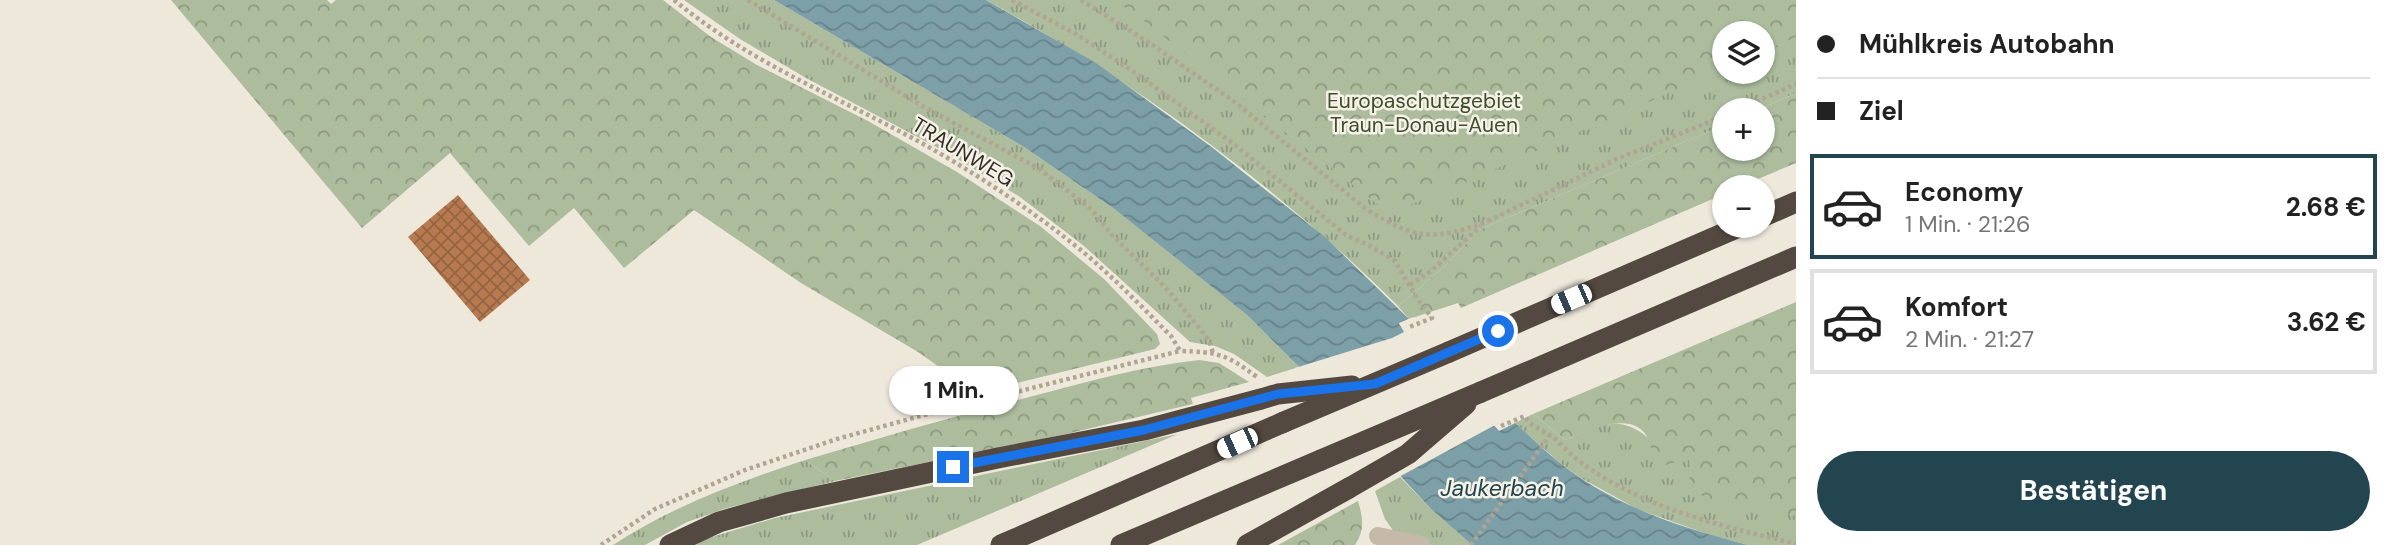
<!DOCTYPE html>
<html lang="de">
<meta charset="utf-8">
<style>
body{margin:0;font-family:"DM Sans",sans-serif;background:#f2f2f2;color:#222;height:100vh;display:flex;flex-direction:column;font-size:26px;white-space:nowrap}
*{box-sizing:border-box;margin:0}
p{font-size:23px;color:#767676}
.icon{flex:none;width:38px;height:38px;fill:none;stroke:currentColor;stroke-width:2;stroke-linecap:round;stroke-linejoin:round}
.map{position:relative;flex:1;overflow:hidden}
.details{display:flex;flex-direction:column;background:#fff;width:595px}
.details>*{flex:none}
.guide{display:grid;align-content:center;height:154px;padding:0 21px;background:#fff}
.controls{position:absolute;left:1712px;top:21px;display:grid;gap:14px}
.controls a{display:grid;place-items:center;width:63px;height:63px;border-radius:50%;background:#fff;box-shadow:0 2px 5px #0004;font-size:35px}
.end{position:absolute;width:32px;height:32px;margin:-16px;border:9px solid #1a73e8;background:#fff;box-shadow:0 0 0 4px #fff}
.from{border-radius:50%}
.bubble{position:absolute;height:49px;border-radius:24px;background:#fff;box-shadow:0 2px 5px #0004;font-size:23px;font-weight:700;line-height:49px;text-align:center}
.car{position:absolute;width:21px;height:42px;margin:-21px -10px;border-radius:9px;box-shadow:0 0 5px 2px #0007;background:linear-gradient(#fff 24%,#345 0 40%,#fff 0 76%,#345 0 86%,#fff 0)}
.guide b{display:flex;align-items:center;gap:24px;height:66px;font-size:26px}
.guide b+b{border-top:2px solid #e0e0e0}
.guide i{width:18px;height:18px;background:#222}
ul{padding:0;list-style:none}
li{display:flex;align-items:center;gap:21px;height:105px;margin:0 14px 10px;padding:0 7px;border:4px solid #e0e0e0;border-radius:0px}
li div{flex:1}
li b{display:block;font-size:26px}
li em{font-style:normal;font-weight:700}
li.on{border-color:#22454f}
li>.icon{width:63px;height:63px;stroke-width:1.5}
.action{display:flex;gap:14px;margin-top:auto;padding:14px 21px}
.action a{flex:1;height:80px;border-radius:42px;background:#22454f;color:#fff;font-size:28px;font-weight:700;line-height:80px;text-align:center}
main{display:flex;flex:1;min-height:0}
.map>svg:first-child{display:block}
.grass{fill:url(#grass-tufts);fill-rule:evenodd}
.forest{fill:url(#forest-crowns)}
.water{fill:url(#water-waves)}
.pier{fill:#eee8db}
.building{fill:url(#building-cross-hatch)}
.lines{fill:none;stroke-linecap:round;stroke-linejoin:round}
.path{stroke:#b0a493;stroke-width:4.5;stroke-dasharray:3.5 3.5;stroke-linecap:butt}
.minor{stroke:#c5baa9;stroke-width:18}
.highway{stroke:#534940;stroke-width:21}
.highway-bridge{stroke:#534940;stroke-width:21}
.route{stroke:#1a73e8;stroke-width:9}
.labels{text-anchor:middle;stroke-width:5;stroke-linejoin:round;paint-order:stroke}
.park-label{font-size:21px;fill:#3e4e2e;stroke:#f7f2e7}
.street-label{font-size:21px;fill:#332d28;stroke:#f7f2e7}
.water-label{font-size:23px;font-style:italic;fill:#22454f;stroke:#f7f2e7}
</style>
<main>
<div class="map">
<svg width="1796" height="545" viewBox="0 0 1796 545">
<defs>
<pattern id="grass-tufts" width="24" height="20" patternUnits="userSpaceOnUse" patternTransform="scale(1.75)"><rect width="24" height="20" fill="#acbc9d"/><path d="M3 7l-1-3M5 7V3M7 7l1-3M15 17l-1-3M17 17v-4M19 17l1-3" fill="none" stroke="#8d9980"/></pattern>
<pattern id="forest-crowns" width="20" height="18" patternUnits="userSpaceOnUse" patternTransform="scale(1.75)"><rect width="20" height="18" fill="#acbc9d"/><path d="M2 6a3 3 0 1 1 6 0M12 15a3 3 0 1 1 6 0" fill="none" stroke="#8d9980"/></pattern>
<pattern id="water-waves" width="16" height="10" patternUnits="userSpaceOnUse" patternTransform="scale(1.75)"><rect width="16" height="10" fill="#7da0a8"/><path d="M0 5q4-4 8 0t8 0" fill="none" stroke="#678389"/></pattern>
<pattern id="building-cross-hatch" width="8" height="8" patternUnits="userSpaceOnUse" patternTransform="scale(1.75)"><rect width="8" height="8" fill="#b77950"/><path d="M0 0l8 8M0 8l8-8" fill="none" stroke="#956442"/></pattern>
</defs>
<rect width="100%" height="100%" fill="#eee8db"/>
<g class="grass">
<path d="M684 0H774L1024 147 1113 208 1247 315 1299 367 1267 377 1234 354 1215 346 1190 342 1084 246 1020 197 946 152 806 78 740 39Z"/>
<path d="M986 0H1796V93L1758 110H1724V125L1479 230 1445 266 1398 306C1277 186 1136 82 986 0ZM1724 33H1762V72H1724Z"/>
<path d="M1796 370V545H1748L1713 536 1637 509 1581 478 1560 463 1515 423 1533 414 1565 440C1598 428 1616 412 1647 437Z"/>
<path d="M1178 434 917 545H695L705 539 775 518Z"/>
<path d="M805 460 835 481 727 508 687 522 645 545H613C673 506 738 482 805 460Z"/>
<path d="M1400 477 1431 509 1472 545H1403L1385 519 1375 491Z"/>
</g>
<g class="forest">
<path d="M171 0H327L331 4 336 0H663L711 37 757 65 868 121 957 172 1040 226 1104 279 1157 334 1160 344 1155 349 976 393 918 352 801 283 694 210 624 268 574 208 529 246 450 153 362 228Z"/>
<path d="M1113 0H1796V37L1762 52V33H1724V69L1436 195 1403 207H1381L1131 11Z"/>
<path d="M1796 93V163L1739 187H1724V194L1461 308 1458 303 1409 319 1398 306 1445 266 1479 230 1724 125V149H1762V110H1758Z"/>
<path d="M1796 302V516L1770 509 1705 499 1690 482 1689 458 1662 466 1654 460C1652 454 1651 444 1648 438 1631 408 1588 432 1565 440L1533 414Z"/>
<path d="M1199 360 1219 363 1249 382 1191 398 1193 404 1066 434 835 481 805 460C882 437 959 415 1037 395 1090 381 1144 366 1199 360Z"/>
<path d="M1358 501C1363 518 1365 530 1355 545H1278Z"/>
</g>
<path class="water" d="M774 0H986L1096 63 1213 148 1325 237 1409 319 1399 324 1499 431 1515 423C1530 436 1544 450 1560 463 1614 506 1682 528 1748 545H1472L1431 509 1299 367 1247 315 1113 208 1024 147Z"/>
<path class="pier" d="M1413 317 1412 321 1404 325 1497 424 1397 478 1295 368 1392 338 1404 332 1399 323Z"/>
<path class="building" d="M458 195 530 280 480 322 408 237Z"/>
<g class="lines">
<g class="path">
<path d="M674 0C759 70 853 102 946 157 993 185 1039 216 1082 251 1113 277 1142 307 1171 336L1180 351C1218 352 1226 354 1257 377"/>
<path d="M748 0 924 107 1038 168 1091 209 1112 235 1167 289 1209 340 1213 353"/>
<path d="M1012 0 1076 34 1134 72 1235 145 1346 235 1370 246 1395 261 1418 300 1432 318 1407 328"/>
<path d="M1081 0 1151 44 1236 103 1366 209C1414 239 1434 242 1488 221"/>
<path d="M1737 110 1796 84"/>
<path d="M1488 221 1617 159 1724 116"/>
<path d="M1410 285 1431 271 1481 226"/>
<path d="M1501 426 1525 416C1531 428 1544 430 1554 438 1563 446 1572 456 1582 463 1644 509 1722 526 1796 544"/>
<path d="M601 545 655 509 745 470 837 439 924 415 1180 351"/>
<path d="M1471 545 1550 435"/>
</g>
<path class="minor" d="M1378 536 1421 545"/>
<g class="highway">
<path d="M1762 217 1796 202"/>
<path d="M1449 352 1741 226"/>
<path d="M1481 392 1796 257"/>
<path d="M670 545 719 522 786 503 998 458 1144 430 1261 399"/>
<path d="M1001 545 1284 422"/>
<path d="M1121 545 1321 460"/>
<path d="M1247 545 1349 488"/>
</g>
<g class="highway-bridge">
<path d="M1261 399 1278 394 1352 386"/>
<path d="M1284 422 1449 352"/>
<path d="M1321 460 1481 392"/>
<path d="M1349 488 1408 454 1466 404"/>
</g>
</g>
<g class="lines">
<path class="route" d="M953 467 1144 430 1278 394 1375 384 1498 331"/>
</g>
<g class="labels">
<g class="park-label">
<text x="1424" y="108">Europaschutzgebiet<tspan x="1424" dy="24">Traun-Donau-Auen</tspan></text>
</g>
<g class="street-label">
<text transform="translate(963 152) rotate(31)" y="7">TRAUNWEG</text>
</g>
<g class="water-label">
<text x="1502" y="496">Jaukerbach</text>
</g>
</g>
</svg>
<div class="controls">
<a><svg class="icon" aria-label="layers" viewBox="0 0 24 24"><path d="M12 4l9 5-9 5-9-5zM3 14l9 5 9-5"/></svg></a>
<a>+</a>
<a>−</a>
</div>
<i class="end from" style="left:1498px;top:331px"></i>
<i class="end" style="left:953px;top:467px"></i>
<div class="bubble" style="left:889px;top:366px;width:130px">1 Min.</div>
<i class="car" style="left:1571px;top:299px;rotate:247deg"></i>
<i class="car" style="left:1237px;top:443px;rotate:246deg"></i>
</div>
<section class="details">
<div class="guide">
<b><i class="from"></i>Mühlkreis Autobahn</b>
<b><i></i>Ziel</b>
</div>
<ul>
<li class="on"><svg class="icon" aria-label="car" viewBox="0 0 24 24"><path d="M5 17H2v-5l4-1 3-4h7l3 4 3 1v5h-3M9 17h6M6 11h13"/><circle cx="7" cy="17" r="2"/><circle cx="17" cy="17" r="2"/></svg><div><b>Economy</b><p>1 Min. · 21:26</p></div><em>2.68 €</em></li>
<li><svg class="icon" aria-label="car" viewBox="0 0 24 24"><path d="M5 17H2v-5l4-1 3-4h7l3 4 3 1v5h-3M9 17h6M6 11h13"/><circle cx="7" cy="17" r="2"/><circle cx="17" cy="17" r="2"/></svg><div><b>Komfort</b><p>2 Min. · 21:27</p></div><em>3.62 €</em></li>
</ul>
<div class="action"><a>Bestätigen</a></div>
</section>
</main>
